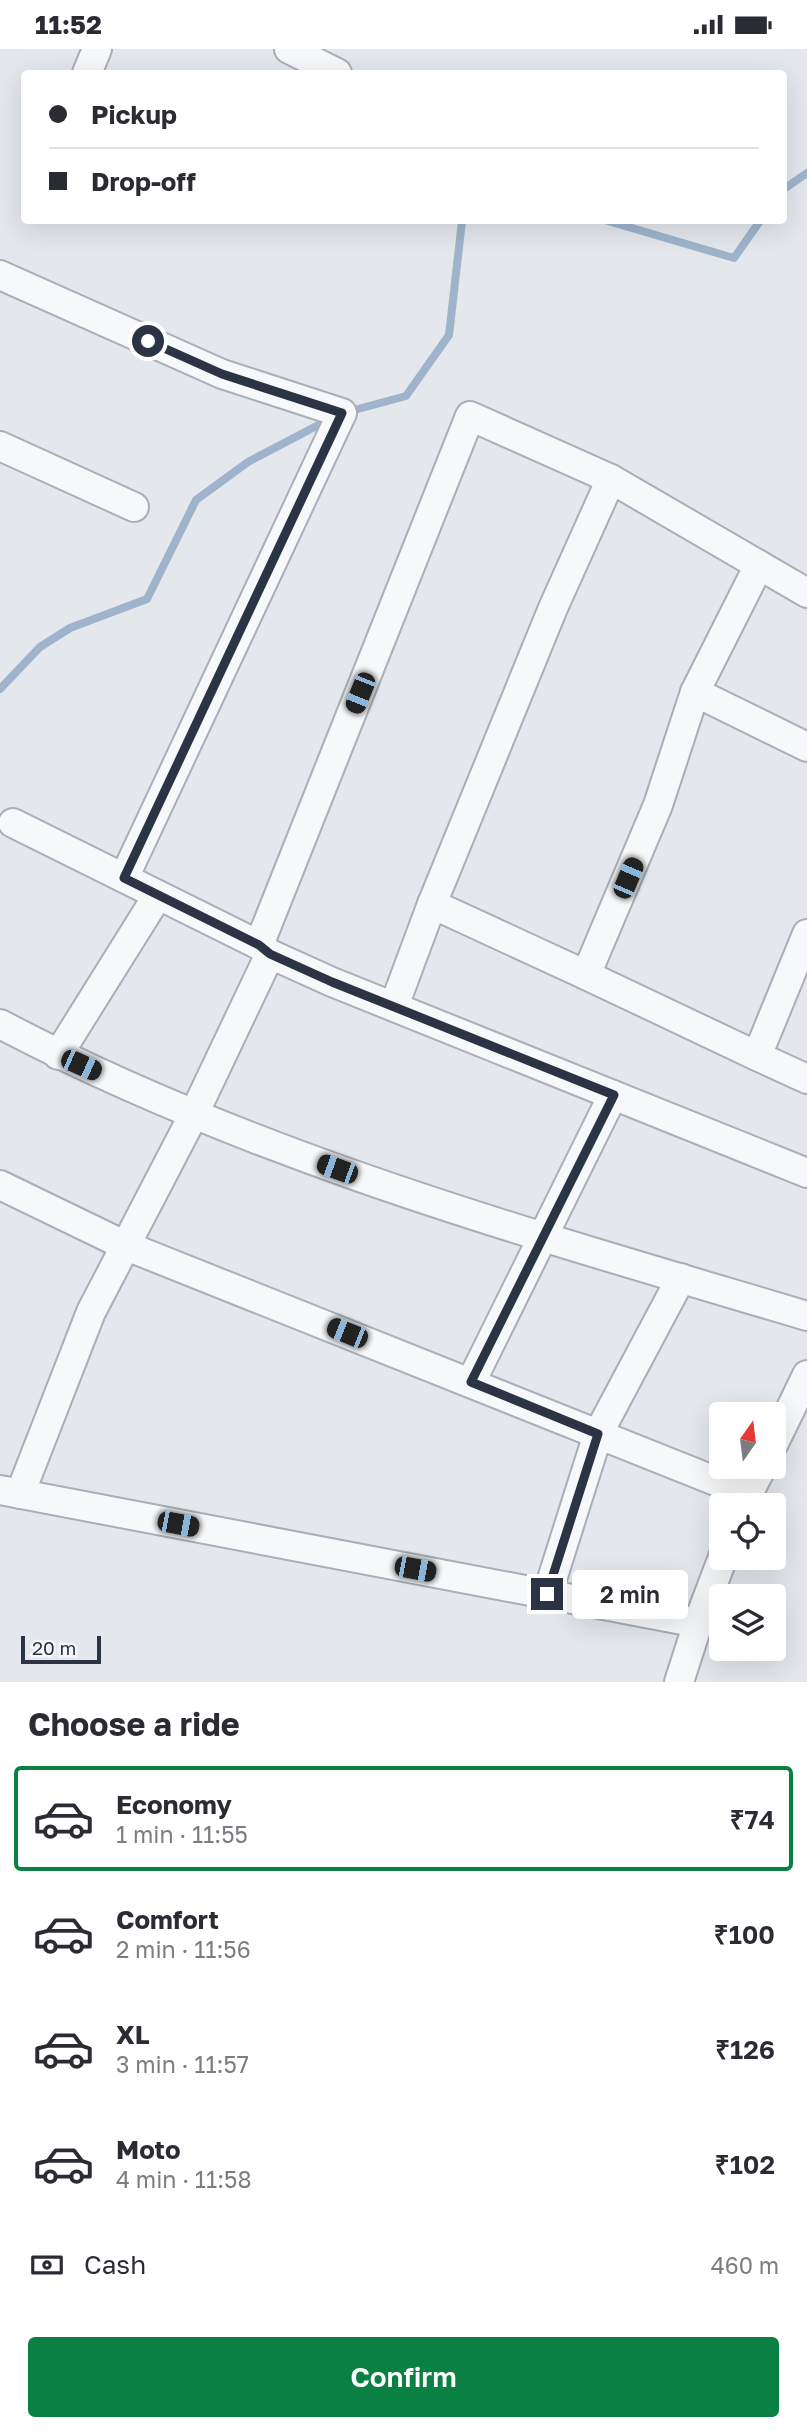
<!DOCTYPE html>
<meta charset="utf-8">
<style>
body{margin:0;font-family:"Golos Text",sans-serif;background:#f2f2f3;color:#2b2b33;height:100vh;display:flex;flex-direction:column;font-size:26px;white-space:nowrap}
*{box-sizing:border-box;margin:0}
p{font-size:23px;color:#7c7c81}
.icon{flex:none;width:38px;height:38px;fill:none;stroke:currentColor;stroke-width:2;stroke-linecap:round;stroke-linejoin:round}
.map{position:relative;height:1633px;overflow:hidden}
.panel{display:flex;flex-direction:column;background:#fff;flex:1}
.panel>*{flex:none}
.guide{position:absolute;left:21px;top:21px;width:766px;height:154px;border-radius:7px;box-shadow:0 7px 28px #0002;display:grid;align-content:center;height:154px;padding:0 28px;background:#fff}
.needle{width:46px;rotate:14deg}
.fabs{position:absolute;left:709px;top:1353px;display:grid;gap:14px}
.fabs a{display:grid;place-items:center;width:77px;height:77px;border-radius:7px;background:#fff;box-shadow:0 7px 28px #0002;font-size:35px}
.scale{position:absolute;left:21px;bottom:18px;width:80px;box-sizing:border-box;padding-left:7px;border:4px solid #2b3445;border-top:0;font-size:19px;line-height:24px;white-space:nowrap;color:#2b3445;-webkit-text-stroke:5px #f4f6f9;paint-order:stroke}
.end{position:absolute;width:32px;height:32px;margin:-16px;border:9px solid #2b3445;background:#fff;box-shadow:0 0 0 4px #fff}
.from{border-radius:50%}
.bubble{position:absolute;height:49px;border-radius:7px;background:#fff;box-shadow:0 7px 28px #0002;font-size:23px;font-weight:600;line-height:49px;text-align:center}
.car{position:absolute;width:21px;height:42px;margin:-21px -10px;border-radius:9px;box-shadow:0 0 5px 2px #0007;background:linear-gradient(#222 24%,#8ab4d8 0 40%,#222 0 76%,#8ab4d8 0 86%,#222 0)}
.guide b{display:flex;align-items:center;gap:24px;height:66px;font-size:26px}
.guide b+b{border-top:2px solid #e1e1e2}
.guide i{width:18px;height:18px;background:#2b2b33}
ul{padding:0;list-style:none}
li{display:flex;align-items:center;gap:21px;height:105px;margin:0 14px 10px;padding:0 14px;border:4px solid transparent;border-radius:7px}
li div{flex:1}
li b{display:block;font-size:26px}
li em{font-style:normal;font-weight:600}
li.on{border-color:#0b8043}
li>.icon{width:63px;height:63px;stroke-width:1.5}
h2{padding:0 28px;font-size:32px;line-height:84px}
.pay{display:flex;align-items:center;gap:18px;height:77px;padding:0 28px;font-size:26px}
.pay p{margin-inline-start:auto}
.primary-button{display:flex;gap:14px;margin-top:auto;padding:14px 28px}
.primary-button a{flex:1;height:80px;border-radius:7px;background:#0b8043;color:#fff;font-size:28px;font-weight:600;line-height:80px;text-align:center}
.status{display:flex;justify-content:space-between;align-items:center;height:49px;padding:0 35px;background:#fff;direction:ltr}
.status svg{height:19px;fill:currentColor}
.map>svg:first-child{display:block}
.lines{fill:none;stroke-linecap:round;stroke-linejoin:round}
.stream{stroke:#9fb4cc;stroke-width:8}
.street-casing{stroke:#a9aeb7;stroke-width:32}
.street{stroke:#f7f8fa;stroke-width:28}
.route{stroke:#2b3445;stroke-width:9}
</style>
<div class="status"><b>11:52</b><svg viewBox="0 0 49 12"><path d="M0 12V9h3v3zM5 12V6h3v6zM10 12V3h3v9zM15 12V0h3v12zM26 1h20v11H26zM47 4h2v5h-2z"/></svg></div>
<div class="map">
<svg width="807" height="1633" viewBox="0 0 807 1633">
<rect width="100%" height="100%" fill="#e4e7ec"/>
<g class="lines">
<g class="stream">
<path d="M784 140 807 124"/>
<path d="M608 172 734 209 760 172"/>
<path d="M347 363 406 347 449 286 462 172"/>
<path d="M0 640 40 598 70 579 147 550 196 451 248 413 328 371"/>
</g>
<defs>
<g id="street">
<path d="M289 0 337 24"/>
<path d="M87 24 97 0"/>
<path d="M0 226 222 325 342 364 124 829"/>
<path d="M0 397 134 458"/>
<path d="M807 544 611 430 553 559 432 855 586 926 658 756 695 643 807 698"/>
<path d="M695 643 759 516"/>
<path d="M13 774 259 896 270 905 332 933 807 1124"/>
<path d="M807 885 757 1007 807 1030"/>
<path d="M259 896 470 367 611 430"/>
<path d="M586 926 757 1007"/>
<path d="M394 957 432 855"/>
<path d="M0 975C255 1109 532 1185 807 1267"/>
<path d="M58 1006 158 846"/>
<path d="M0 1136 124 1196 748 1445 744 1456"/>
<path d="M471 1333 613 1046"/>
<path d="M774 1394 807 1326"/>
<path d="M0 1441 698 1574 679 1633"/>
<path d="M20 1445 91 1263 193 1067 270 905"/>
<path d="M748 1445 762 1418"/>
<path d="M547 1546 598 1385 681 1229"/>
<path d="M698 1574 723 1508"/>
</g>
</defs>
<use href="#street" class="street-casing"/>
<use href="#street" class="street"/>
</g>
<g class="lines">
<path class="route" d="M148 292 222 325 342 364 124 829 259 896 270 905 332 933 614 1046 471 1333 598 1385 547 1545"/>
</g>
</svg>
<div class="fabs">
<a><svg class="needle" viewBox="-14 -14 28 28"><path d="M0-13l5 13h-10z" fill="#e53935"/><path d="M0 13l5-13h-10z" fill="#7c7c81"/></svg></a>
<a><svg class="icon" aria-label="locate" viewBox="0 0 24 24"><circle cx="12" cy="12" r="6"/><path d="M12 2v4M12 18v4M2 12h4M18 12h4"/></svg></a>
<a><svg class="icon" aria-label="layers" viewBox="0 0 24 24"><path d="M12 4l9 5-9 5-9-5zM3 14l9 5 9-5"/></svg></a>
</div>
<div class="scale">20 m</div>
<i class="end from" style="left:148px;top:292px"></i>
<i class="end" style="left:547px;top:1545px"></i>
<div class="bubble" style="left:572px;top:1521px;width:116px">2 min</div>
<i class="car" style="left:360px;top:644px;rotate:202deg"></i>
<i class="car" style="left:628px;top:829px;rotate:23deg"></i>
<i class="car" style="left:81px;top:1016px;rotate:114deg"></i>
<i class="car" style="left:337px;top:1120px;rotate:290deg"></i>
<i class="car" style="left:347px;top:1284px;rotate:292deg"></i>
<i class="car" style="left:178px;top:1475px;rotate:101deg"></i>
<i class="car" style="left:415px;top:1520px;rotate:101deg"></i>
<div class="guide">
<b><i class="from"></i>Pickup</b>
<b><i></i>Drop-off</b>
</div>
</div>
<section class="panel">
<h2>Choose a ride</h2>
<ul>
<li class="on"><svg class="icon" aria-label="car" viewBox="0 0 24 24"><path d="M5 17H2v-5l4-1 3-4h7l3 4 3 1v5h-3M9 17h6M6 11h13"/><circle cx="7" cy="17" r="2"/><circle cx="17" cy="17" r="2"/></svg><div><b>Economy</b><p>1 min · 11:55</p></div><em>₹74</em></li>
<li><svg class="icon" aria-label="car" viewBox="0 0 24 24"><path d="M5 17H2v-5l4-1 3-4h7l3 4 3 1v5h-3M9 17h6M6 11h13"/><circle cx="7" cy="17" r="2"/><circle cx="17" cy="17" r="2"/></svg><div><b>Comfort</b><p>2 min · 11:56</p></div><em>₹100</em></li>
<li><svg class="icon" aria-label="car" viewBox="0 0 24 24"><path d="M5 17H2v-5l4-1 3-4h7l3 4 3 1v5h-3M9 17h6M6 11h13"/><circle cx="7" cy="17" r="2"/><circle cx="17" cy="17" r="2"/></svg><div><b>XL</b><p>3 min · 11:57</p></div><em>₹126</em></li>
<li><svg class="icon" aria-label="car" viewBox="0 0 24 24"><path d="M5 17H2v-5l4-1 3-4h7l3 4 3 1v5h-3M9 17h6M6 11h13"/><circle cx="7" cy="17" r="2"/><circle cx="17" cy="17" r="2"/></svg><div><b>Moto</b><p>4 min · 11:58</p></div><em>₹102</em></li>
</ul>
<div class="pay"><svg class="icon" aria-label="cash" viewBox="0 0 24 24"><path d="M3 7h18v10H3z"/><circle cx="12" cy="12" r="2"/></svg>Cash<p>460 m</p></div>
<div class="primary-button"><a>Confirm</a></div>
</section>
